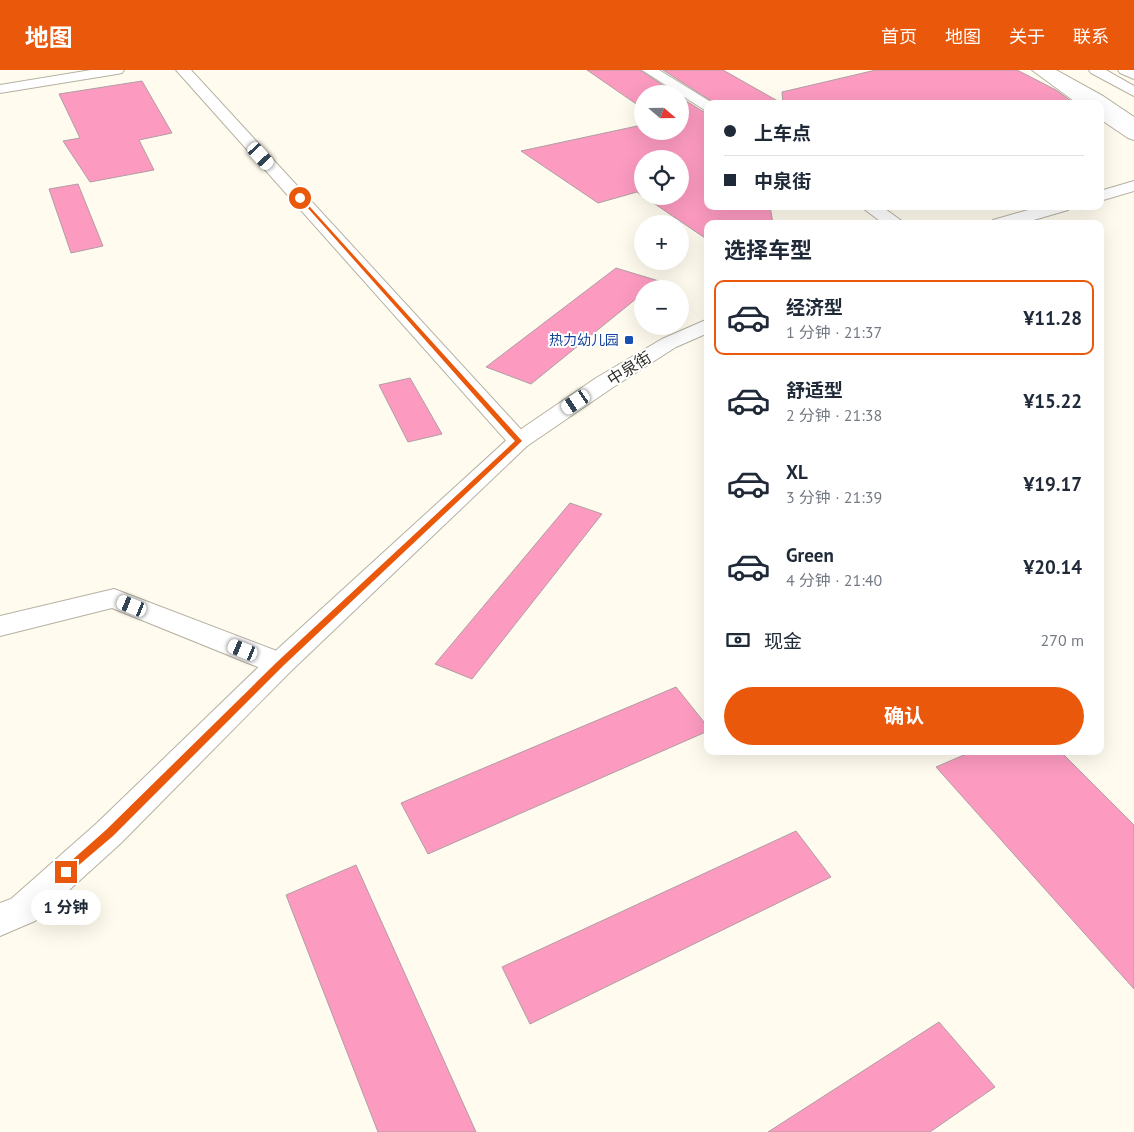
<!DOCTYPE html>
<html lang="zh">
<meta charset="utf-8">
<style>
body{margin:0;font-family:"PT Sans","Noto Sans SC",sans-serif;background:#f2f2f3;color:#1f2937;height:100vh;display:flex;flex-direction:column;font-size:19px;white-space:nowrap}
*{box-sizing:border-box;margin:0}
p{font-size:16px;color:#747a83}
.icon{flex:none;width:28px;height:28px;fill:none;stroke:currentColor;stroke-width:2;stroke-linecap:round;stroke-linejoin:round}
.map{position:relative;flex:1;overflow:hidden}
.side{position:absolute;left:704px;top:150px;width:400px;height:535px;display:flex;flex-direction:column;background:#fff;border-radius:10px;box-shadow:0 5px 20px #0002}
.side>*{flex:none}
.banner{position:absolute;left:704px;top:30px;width:400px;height:110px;border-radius:10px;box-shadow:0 5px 20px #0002;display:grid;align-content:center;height:110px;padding:0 20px;background:#fff}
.needle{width:32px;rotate:110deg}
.controls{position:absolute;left:634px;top:15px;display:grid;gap:10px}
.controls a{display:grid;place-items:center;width:55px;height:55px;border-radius:50%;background:#fff;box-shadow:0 5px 20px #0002;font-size:25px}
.end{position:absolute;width:22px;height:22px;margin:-11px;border:6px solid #ea580c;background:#fff;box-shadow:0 0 0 2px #fff}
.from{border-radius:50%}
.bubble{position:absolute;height:35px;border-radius:18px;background:#fff;box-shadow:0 5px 20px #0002;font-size:16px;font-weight:700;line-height:35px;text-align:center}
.car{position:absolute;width:15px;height:30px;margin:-15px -8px;border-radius:6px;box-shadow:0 0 4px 1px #0007;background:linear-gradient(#fff 24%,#345 0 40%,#fff 0 76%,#345 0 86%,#fff 0)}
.banner b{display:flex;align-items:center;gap:18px;height:48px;font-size:19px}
.banner b+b{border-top:1px solid #e0e1e3}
.banner i{width:12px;height:12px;background:#1f2937}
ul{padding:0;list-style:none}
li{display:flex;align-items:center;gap:15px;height:75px;margin:0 10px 8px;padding:0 10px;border:2px solid transparent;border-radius:10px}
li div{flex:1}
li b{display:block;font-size:19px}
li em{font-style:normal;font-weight:700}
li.current{border-color:#ea580c}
li>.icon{width:45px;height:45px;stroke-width:1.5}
h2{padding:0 20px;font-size:22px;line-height:60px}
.pay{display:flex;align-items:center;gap:12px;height:55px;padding:0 20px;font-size:19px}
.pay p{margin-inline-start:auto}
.primary-button{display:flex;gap:10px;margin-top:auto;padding:10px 20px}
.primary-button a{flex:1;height:58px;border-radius:30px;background:#ea580c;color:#fff;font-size:20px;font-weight:700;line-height:58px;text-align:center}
header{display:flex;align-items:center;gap:30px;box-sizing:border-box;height:70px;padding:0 25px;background:#ea580c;color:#fff}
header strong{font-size:24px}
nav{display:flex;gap:28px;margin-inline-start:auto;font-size:18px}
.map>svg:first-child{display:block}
.building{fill:#fc9ac0;stroke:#af9ea4}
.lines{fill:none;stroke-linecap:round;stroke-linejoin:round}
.minor-casing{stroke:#b5b1a2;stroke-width:2}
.tertiary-casing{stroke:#b5b1a2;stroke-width:2}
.secondary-casing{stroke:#b5b1a2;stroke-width:2}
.primary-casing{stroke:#b5b1a2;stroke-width:2}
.trunk-casing{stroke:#b5b1a2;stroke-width:2}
.minor{fill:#fff;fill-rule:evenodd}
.tertiary{fill:#fff;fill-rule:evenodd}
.secondary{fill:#fff;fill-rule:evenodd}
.primary{fill:#fff;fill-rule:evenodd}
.trunk{fill:#fff;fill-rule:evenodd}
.route{fill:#ea580c}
.transit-dot{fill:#1a4fb4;stroke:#fff;stroke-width:2}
.labels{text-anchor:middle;stroke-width:4;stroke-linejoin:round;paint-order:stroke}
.far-transit-label{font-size:14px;fill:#164399;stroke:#fff;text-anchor:end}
.street-label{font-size:16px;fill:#302e28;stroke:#fff}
</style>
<header>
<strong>地图</strong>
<nav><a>首页</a><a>地图</a><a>关于</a><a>联系</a></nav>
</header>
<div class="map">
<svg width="1134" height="1062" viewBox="0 0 1134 1062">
<rect width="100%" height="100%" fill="#fffbee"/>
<g class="building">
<path d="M587 0H640L676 24H642V38Z"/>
<path d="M663 0H723L783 34H716Z"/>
<path d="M876 0H1017L1056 20 1075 34H783L782 22Z"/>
<path d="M142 11 172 63 139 70 154 100 90 112 63 71 80 68 59 24Z"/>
<path d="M680 27 702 41 708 42V136H770L773 154H708V170L643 126H680V89H642V126L637 122 598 133 521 81 642 55V61H680Z"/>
<path d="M78 114 103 176 71 183 49 119Z"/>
<path d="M616 198 659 211 649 219H642V224L531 314 486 297Z"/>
<path d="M410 308 442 364 408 372 379 315Z"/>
<path d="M570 433 602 444 472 609 435 594Z"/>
<path d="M676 617 708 657V661L428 784 401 733Z"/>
<path d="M973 681H1060L1134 755V919L936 697Z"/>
<path d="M796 761 831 807 530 954 502 897Z"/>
<path d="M356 795 476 1062H378L286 825Z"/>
<path d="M939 952 995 1017 930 1062H768Z"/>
</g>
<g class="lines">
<defs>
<g id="minor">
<path d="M176 0H191L527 366 531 371 527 376 519 378 511 376Z"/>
<path d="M642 0H659L714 34H708V40L703 39Z"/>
<path d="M860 136H881L906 154H884Z"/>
<path d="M114 519 290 586 295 594 290 602 280 605 270 602 112 538 0 566V546Z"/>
</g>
<g id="tertiary">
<path d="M1134 111V121L1100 131V121Z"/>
<path d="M1042 136H1071L1068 140 1020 154H990L993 150Z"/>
<path d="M708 249V263L676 277 612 318 527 376 290 602 121 773 35 851 0 866V833L11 829 97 753 270 586 511 366 596 308 662 269Z"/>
</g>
<path id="secondary" d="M91 0H124L122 3 117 4 0 23V15Z"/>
<g id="primary">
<path d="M1032 0H1048L1095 34H1078Z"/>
<path d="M1118 0H1134V9L1120 3Z"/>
<path d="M1100 37 1105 39 1134 58V70L1128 68 1100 49Z"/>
</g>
<g id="trunk">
<path d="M1038 0H1056L1103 26 1134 47V59L1129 57 1100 37V34H1095L1040 3Z"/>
<path d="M1089 0H1106L1134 16V26L1091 3Z"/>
</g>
</defs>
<use href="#minor" class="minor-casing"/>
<use href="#tertiary" class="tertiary-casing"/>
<use href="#secondary" class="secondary-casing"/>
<use href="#primary" class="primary-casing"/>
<use href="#trunk" class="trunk-casing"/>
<use href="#minor" class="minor"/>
<use href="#tertiary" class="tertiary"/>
<use href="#secondary" class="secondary"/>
<use href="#primary" class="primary"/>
<use href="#trunk" class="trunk"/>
</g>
<path class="route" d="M298 127H301L522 371 283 596 113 766 66 806 61 802 62 799 106 760 277 592 515 371Z"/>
<rect class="transit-dot" x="624" y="265" width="10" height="10" rx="2.5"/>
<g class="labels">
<g class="far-transit-label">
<text x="619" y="275">热力幼儿园</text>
</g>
<g class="street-label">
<text transform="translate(629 298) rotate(-32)" y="6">中泉街</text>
</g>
</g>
</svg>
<div class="controls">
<a><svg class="needle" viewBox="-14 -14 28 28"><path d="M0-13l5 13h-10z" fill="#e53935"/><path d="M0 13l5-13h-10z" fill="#747a83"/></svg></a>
<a><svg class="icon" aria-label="locate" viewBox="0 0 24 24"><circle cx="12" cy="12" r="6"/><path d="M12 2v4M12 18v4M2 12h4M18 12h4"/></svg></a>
<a>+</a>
<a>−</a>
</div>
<i class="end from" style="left:300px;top:128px"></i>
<i class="end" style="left:66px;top:802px"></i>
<div class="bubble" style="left:31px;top:820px;width:70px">1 分钟</div>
<i class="car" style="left:261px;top:86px;rotate:138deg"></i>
<i class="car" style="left:576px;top:332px;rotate:236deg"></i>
<i class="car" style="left:132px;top:536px;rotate:292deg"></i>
<i class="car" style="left:243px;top:580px;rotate:292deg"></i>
<div class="banner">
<b><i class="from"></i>上车点</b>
<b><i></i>中泉街</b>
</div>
<section class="side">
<h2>选择车型</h2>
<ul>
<li class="current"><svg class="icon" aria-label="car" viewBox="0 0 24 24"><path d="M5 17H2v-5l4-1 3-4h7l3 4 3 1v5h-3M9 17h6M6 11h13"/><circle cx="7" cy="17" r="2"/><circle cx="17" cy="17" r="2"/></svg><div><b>经济型</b><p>1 分钟 · 21:37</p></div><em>¥11.28</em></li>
<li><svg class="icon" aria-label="car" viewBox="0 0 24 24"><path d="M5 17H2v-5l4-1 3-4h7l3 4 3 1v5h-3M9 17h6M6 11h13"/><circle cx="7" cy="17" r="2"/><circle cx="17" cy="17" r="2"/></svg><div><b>舒适型</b><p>2 分钟 · 21:38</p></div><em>¥15.22</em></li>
<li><svg class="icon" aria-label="car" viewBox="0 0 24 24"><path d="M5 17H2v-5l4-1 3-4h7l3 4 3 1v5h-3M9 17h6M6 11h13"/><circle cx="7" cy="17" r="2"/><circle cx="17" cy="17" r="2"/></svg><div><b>XL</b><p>3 分钟 · 21:39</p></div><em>¥19.17</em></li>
<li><svg class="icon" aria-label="car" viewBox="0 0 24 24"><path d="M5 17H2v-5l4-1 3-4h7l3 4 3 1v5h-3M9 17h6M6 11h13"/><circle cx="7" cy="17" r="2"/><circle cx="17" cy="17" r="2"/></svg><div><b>Green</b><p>4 分钟 · 21:40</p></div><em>¥20.14</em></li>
</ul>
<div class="pay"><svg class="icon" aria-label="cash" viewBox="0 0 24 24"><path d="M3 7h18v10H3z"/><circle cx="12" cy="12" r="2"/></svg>现金<p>270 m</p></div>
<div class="primary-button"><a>确认</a></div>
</section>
</div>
